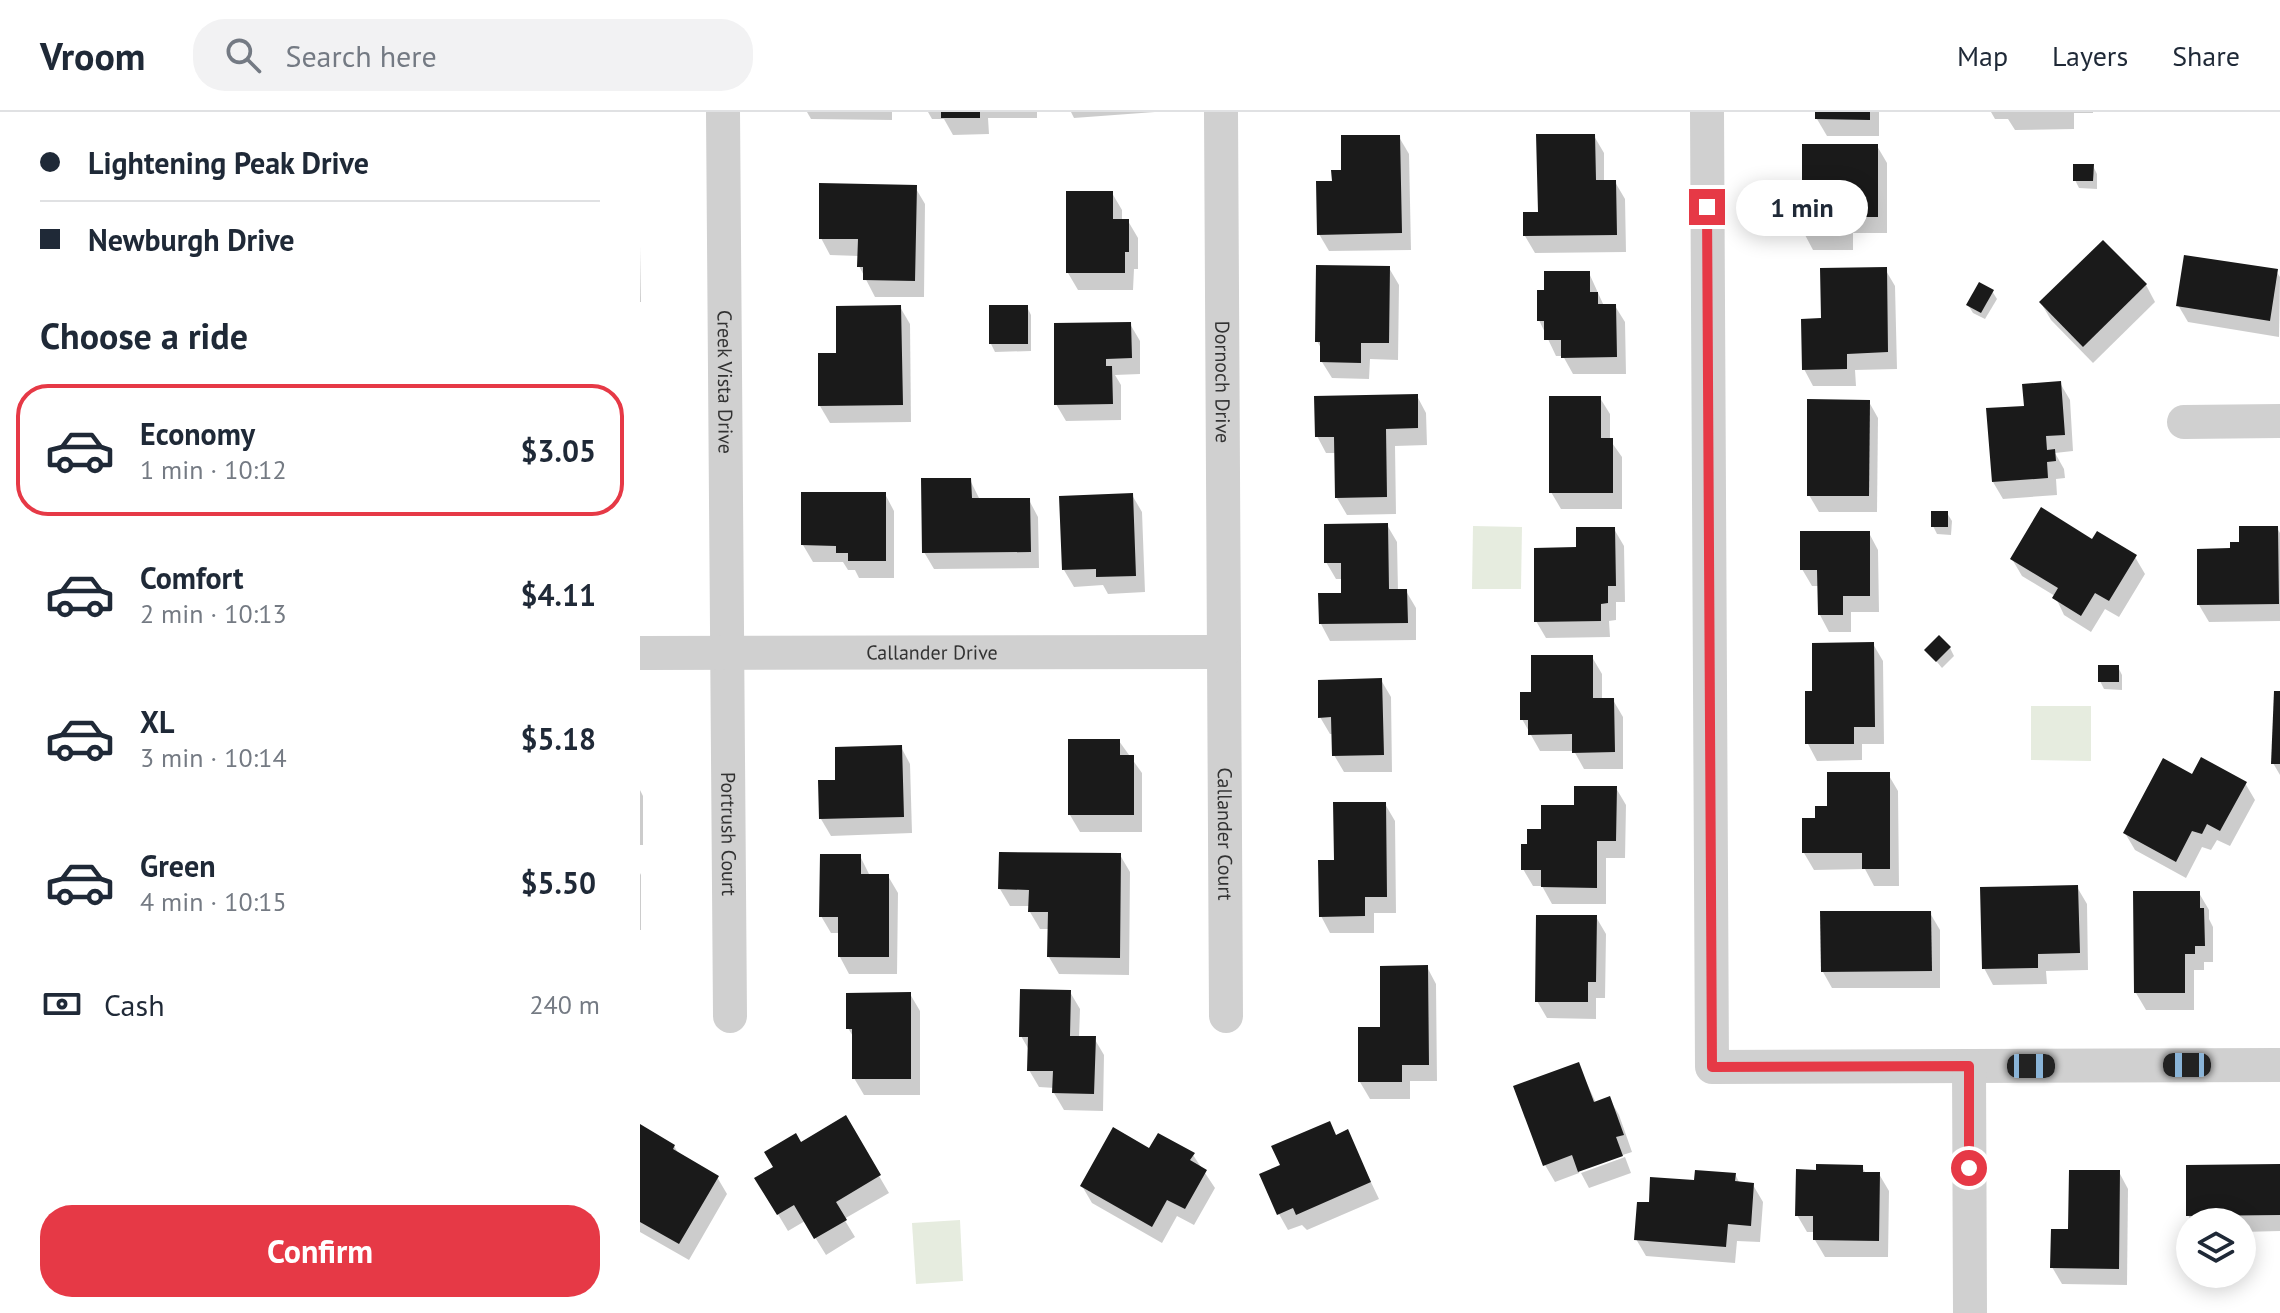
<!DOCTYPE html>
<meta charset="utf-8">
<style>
body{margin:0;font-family:"PT Sans",sans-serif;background:#f2f2f3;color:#1f2937;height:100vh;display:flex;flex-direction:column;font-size:30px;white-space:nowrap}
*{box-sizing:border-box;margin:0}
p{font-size:26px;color:#747a83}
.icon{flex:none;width:44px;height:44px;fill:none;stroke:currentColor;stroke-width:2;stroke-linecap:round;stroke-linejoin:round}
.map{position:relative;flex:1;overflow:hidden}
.side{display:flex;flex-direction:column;background:#fff;width:640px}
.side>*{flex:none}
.banner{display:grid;align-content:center;height:176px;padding:0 40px;background:#fff}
.buttons{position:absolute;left:1536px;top:1096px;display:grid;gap:16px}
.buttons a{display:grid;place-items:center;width:80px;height:80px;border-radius:50%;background:#fff;box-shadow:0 4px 20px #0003;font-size:40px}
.end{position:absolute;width:36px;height:36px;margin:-18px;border:10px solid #e63946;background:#fff;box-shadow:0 0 0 4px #fff}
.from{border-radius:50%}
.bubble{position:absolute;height:56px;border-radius:28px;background:#fff;box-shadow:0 4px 20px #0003;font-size:26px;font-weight:800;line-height:56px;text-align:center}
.car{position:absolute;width:24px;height:48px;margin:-24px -12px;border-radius:10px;box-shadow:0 0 6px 2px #0007;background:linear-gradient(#222 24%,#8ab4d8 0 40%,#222 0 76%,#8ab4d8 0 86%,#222 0)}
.banner b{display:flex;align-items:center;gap:28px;height:76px;font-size:30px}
.banner b+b{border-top:2px solid #e0e1e3}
.banner i{width:20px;height:20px;background:#1f2937}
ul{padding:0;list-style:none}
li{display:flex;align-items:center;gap:24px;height:132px;margin:0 16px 12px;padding:0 24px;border:4px solid transparent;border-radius:32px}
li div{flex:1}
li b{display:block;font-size:30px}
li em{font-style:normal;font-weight:800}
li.active{border-color:#e63946}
li>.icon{width:72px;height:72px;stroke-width:1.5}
h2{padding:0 40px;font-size:36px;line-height:96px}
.pay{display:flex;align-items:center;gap:20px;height:88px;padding:0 40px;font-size:30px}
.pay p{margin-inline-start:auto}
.primary-button{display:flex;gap:16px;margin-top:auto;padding:16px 40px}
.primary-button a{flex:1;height:92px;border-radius:32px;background:#e63946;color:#fff;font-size:32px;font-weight:800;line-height:92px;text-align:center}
header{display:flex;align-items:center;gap:48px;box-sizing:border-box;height:112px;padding:0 40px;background:#fff;border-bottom:2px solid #e0e1e3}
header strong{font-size:38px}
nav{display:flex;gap:44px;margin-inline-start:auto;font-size:28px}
.search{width:560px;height:72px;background:#f2f2f3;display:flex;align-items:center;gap:20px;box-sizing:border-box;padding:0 28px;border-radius:32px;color:#747a83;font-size:30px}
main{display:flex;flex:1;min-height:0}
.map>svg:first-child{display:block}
.green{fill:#e6ecdf}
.shadow{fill:#0003}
.building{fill:#1a1a1a}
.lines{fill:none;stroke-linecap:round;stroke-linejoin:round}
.street{stroke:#d0d0d0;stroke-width:34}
.route{stroke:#e63946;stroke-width:10}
.labels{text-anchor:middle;stroke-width:8;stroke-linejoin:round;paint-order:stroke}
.street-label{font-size:20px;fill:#333;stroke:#fff}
</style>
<header>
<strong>Vroom</strong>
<div class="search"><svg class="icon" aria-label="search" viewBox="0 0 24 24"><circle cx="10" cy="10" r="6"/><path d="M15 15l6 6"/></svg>Search here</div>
<nav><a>Map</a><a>Layers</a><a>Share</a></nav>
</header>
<main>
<section class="side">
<div class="banner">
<b><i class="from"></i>Lightening Peak Drive</b>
<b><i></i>Newburgh Drive</b>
</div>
<h2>Choose a ride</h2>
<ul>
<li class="active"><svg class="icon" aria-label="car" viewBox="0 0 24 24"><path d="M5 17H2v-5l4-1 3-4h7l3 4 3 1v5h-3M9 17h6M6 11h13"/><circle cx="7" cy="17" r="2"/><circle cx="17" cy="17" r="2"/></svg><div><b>Economy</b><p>1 min · 10:12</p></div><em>$3.05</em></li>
<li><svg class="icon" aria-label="car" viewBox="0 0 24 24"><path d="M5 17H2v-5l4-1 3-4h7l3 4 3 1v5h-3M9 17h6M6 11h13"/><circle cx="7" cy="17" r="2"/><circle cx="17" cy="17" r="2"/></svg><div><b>Comfort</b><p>2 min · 10:13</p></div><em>$4.11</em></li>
<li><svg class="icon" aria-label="car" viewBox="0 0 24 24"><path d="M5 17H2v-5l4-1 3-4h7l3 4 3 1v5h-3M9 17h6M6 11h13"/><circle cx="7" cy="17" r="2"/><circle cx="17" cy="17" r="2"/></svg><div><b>XL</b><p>3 min · 10:14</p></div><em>$5.18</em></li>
<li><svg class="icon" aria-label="car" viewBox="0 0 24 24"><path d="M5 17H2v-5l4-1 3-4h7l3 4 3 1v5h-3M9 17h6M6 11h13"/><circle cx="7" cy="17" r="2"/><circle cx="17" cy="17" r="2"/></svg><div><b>Green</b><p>4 min · 10:15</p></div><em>$5.50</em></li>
</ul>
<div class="pay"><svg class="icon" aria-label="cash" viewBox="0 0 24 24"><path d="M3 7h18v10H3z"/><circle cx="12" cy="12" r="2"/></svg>Cash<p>240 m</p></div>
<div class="primary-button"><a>Confirm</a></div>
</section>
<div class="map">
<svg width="1640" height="1201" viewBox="0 0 1640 1201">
<rect width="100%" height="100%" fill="#fff"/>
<g class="green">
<path d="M833 414 882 415 881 477H832Z"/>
<path d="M1391 594H1451V649L1391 648Z"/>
<path d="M320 1108 323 1169 276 1172 272 1111Z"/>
</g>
<g class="shadow">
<path d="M167 0H252V8L171 7Z"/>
<path d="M288 0H397V6H348L349 22 313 23 304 7H292Z"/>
<path d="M431 0H515L434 6Z"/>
<path d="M1177 0H1239V24H1187L1177 7Z"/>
<path d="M1351 0H1453V1H1434V17L1375 18 1368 7H1355Z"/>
<path d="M954 24 964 41V70H975L985 87 986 140 895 141 885 124Z"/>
<path d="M759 25 769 42 771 138 689 139 679 122 694 71 703 60Z"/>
<path d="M1237 34 1247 51V121H1213V138H1173L1164 121Z"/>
<path d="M1453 54 1457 62V77L1439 76 1435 68Z"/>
<path d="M275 75 285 92 284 185H235L219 154V144L190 143 181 126Z"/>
<path d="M472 81 482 98V109H488L498 126V157H494L493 178H438L428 161Z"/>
<path d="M1463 131 1506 173 1515 190 1453 251 1411 208 1401 191Z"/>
<path d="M0 134 1 190H0Z"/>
<path d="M749 156 759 173 758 248 730 247 729 267 692 266 682 250V238L677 229Z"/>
<path d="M1245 157 1255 174 1257 257 1215 258 1216 274H1173L1164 257 1183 208Z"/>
<path d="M1636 159 1640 165 1639 225 1548 210 1538 193Z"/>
<path d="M949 161 964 194H975L985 210 986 262H933L923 244H916L899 208Z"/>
<path d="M1352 179 1357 187 1345 207 1333 201 1328 193Z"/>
<path d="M260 195 270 212 271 310 190 311 180 294 198 243Z"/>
<path d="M387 195 391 203V239L355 240 351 232Z"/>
<path d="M490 212 500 229V262L475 263 481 273V308L426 309 416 292Z"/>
<path d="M1420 271 1430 288 1433 339 1415 341 1424 357 1425 366 1416 367 1417 383 1363 387 1353 370 1386 296Z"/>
<path d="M777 284 786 301 787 333 755 334 756 402 707 403 697 386V341H686L677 324Z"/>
<path d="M960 286 970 302V328L982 345V397H921L911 380Z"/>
<path d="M1229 290 1238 306 1237 400H1179L1169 383Z"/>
<path d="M330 368 340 388H389L398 405 399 456 294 457 284 440Z"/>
<path d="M245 382 254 399V466H219L215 458H208L203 450H173L163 433Z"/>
<path d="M492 383 502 400 505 480 468 482 463 473 434 475 424 458Z"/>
<path d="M1307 401 1312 409 1311 423 1297 422 1293 414Z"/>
<path d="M747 413 757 430 758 479H766L776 496V528L690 529 681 512 703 483V467H696L686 450Z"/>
<path d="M1637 416 1640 421V509L1569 510 1559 493 1592 438Z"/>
<path d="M974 417 984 434 985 490H976V508L969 509 970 525 906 526 896 509 938 437Z"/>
<path d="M1229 421 1238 438 1239 500H1211V520H1189L1180 503 1179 474H1172L1162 457Z"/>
<path d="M1453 429 1495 445 1505 462 1479 505 1465 497 1451 520 1424 503 1415 484 1382 464 1372 447Z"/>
<path d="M1233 532 1243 549 1244 632H1222V648L1177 649 1168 632 1174 581Z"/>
<path d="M1310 536 1314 544 1302 556 1287 538Z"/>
<path d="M952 545 962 562V588H973L983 605V657H944L934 639H900L882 607 893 582Z"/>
<path d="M1478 555 1482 563V578L1464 577 1460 569Z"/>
<path d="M741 568 751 585 752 660H704L694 643V622H690L680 605Z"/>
<path d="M1640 581V663L1633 651Z"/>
<path d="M479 629 502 661V720H440L430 703Z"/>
<path d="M261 635 270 652 272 721 191 724 181 707 198 670Z"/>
<path d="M1248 662 1258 679 1259 774H1234L1225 757 1174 758 1164 741 1177 707 1189 696Z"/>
<path d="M1553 665 1605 671 1615 688 1590 734 1577 728 1571 738 1562 735 1546 766 1495 738 1485 721Z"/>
<path d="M976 676 986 693 985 746H966V792H912L902 774H893L883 757 889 734 903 719 936 694Z"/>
<path d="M0 678 3 684V733H0Z"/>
<path d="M745 692 755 709 756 801H734V821H690L681 804 696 750Z"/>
<path d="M480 743 490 760 489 863 419 862 409 845V817H400L390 800 391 794H370L360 777Z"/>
<path d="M220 744 230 764H248L258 781 257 862H209L200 845V821H191L181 804Z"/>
<path d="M0 761 1 763V818H0Z"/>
<path d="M1437 775 1447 792 1448 858 1406 859 1407 872 1353 873 1344 856Z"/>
<path d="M1559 781 1569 798V807L1573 815V850H1564V858H1554V898H1506L1496 881Z"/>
<path d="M1290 801 1300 818V876H1192L1183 860Z"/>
<path d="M956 805 966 822 965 886H956V907L907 906 897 889Z"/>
<path d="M787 855 796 872 797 969H770V987H730L720 970 742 917Z"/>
<path d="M430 880 440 897 439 926H454L464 943 463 999 424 998 414 981 415 976 399 975 389 958V938L381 924Z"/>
<path d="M270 882 280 899V983H224L214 966V926L208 916Z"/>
<path d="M938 952 956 991 969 986 979 1003 992 1040 939 1057V1061L915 1070 905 1053Z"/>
<path d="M205 1006 249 1081 204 1107 215 1125 186 1143 165 1109 148 1119 117 1067 135 1056 160 1033Z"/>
<path d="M0 1015 34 1034 40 1044 77 1065 87 1082 49 1148 0 1120Z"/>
<path d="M707 1020 739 1087 667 1118 662 1113 648 1118 639 1102 697 1025Z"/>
<path d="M510 1038 553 1043 575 1076 554 1113 537 1104 522 1131 452 1091 442 1074Z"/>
<path d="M985 1045 991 1061 949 1076 941 1061Z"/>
<path d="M1222 1055 1226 1062H1239L1249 1079 1248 1145H1185L1175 1128V1120H1167L1157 1103 1178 1060Z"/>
<path d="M1640 1056V1119L1602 1120V1110H1552L1548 1103Z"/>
<path d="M1479 1060 1488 1077 1487 1173 1422 1172 1412 1155 1430 1119Z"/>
<path d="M1095 1062 1100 1072 1113 1073 1123 1090 1120 1130 1097 1129 1095 1151 1006 1144 996 1127 1010 1092 1056 1070Z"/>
</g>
<g class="building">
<rect x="301" y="0" width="39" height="6"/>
<path d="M1175 0H1230V8L1175 7Z"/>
<path d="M896 22H955L956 68H976L977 123 883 124V100H898Z"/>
<path d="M701 23H760L762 121 677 123 676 69H692L691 58H701Z"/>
<path d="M1162 32H1238V105H1205V122H1162Z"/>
<path d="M1433 52H1454L1453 69H1433Z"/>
<path d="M179 71 277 73 275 169 223 168V155H217L218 127H179Z"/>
<path d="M426 79H473V107H489V140H485V161H426Z"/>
<path d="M1463 128 1507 172 1443 235 1399 190Z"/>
<path d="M1544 143 1638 157 1630 209 1536 194Z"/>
<path d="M676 153 750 154 749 231H721V251L680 250V230H675Z"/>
<path d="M1247 155 1248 240 1207 242V257L1162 258 1161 207 1181 206 1180 156Z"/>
<path d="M904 159H950V180H958V192H976L977 245 921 246V228H904V209H897V178H904Z"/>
<path d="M1339 170 1354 178 1341 201 1326 193Z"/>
<path d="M261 193 263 293 178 294V241H196V194Z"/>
<rect x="349" y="193" width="39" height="39"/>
<path d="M491 210 492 246 466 247V254H472L473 292 414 293V211Z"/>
<path d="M1421 269 1425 323 1406 324 1407 338 1415 337 1416 349 1407 350 1408 366 1352 370 1346 296 1384 294 1382 272Z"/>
<path d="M778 282V316L746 317 747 385 695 386 694 325H675L674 284Z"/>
<path d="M909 284H961V326H973V381H909Z"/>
<path d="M1167 287 1230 288 1229 384H1167Z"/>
<path d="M281 366H331L332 386H390L391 440 282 441Z"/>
<path d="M161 380H246V449H208V441H196V434L161 433Z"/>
<path d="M493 381 496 464 456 465V457L422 458 419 384Z"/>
<path d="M1401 395 1452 427 1457 419 1497 443 1469 489 1455 481 1441 504 1412 486 1418 476 1370 447Z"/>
<rect x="1291" y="399" width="17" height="16"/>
<path d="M748 411 749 477H767L768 511 679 512 678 481H701V451H684V412Z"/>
<path d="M1599 414H1638L1639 492 1557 493V437L1590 436V430H1599Z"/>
<path d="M936 415H975L976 474H968V491L961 492V509L894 510V436L936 435Z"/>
<path d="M1160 419H1230V484H1203V503H1178L1177 458H1160Z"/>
<path d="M1299 523 1311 535 1296 550 1284 538Z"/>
<path d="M1234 530 1235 615H1214V632H1165V579H1172V531Z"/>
<path d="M891 543H953V586H974L975 640 932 641V622L888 623V608H880V580H891Z"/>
<rect x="1458" y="553" width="21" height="17"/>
<path d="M742 566 744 643 692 644 691 605 678 606V568Z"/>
<path d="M1634 579H1640V652H1631Z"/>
<path d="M428 627H480V643H494V703H428Z"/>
<path d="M262 633 264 705 179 707 178 668H195V635Z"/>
<path d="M1561 645 1607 670 1580 719 1567 712 1562 722 1552 719 1536 750 1483 721 1523 646 1552 662Z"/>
<path d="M1187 660H1250V757H1222V741H1162V706H1175V694H1187Z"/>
<path d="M934 674H977L976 729H957V776L901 775V758H881V732H887V717H901V693H934Z"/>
<path d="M693 690H746L747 785H725V804L679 805 678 748H694Z"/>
<path d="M359 740 481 741 480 846 407 845 408 800H388L389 778 358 777Z"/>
<path d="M180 742H221V762H249V845H198V805H179Z"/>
<path d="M1438 773 1440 841 1398 842V856L1342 857 1340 775Z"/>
<path d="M1493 779H1560V796H1564L1565 834H1555V842H1545V881H1494Z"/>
<path d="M1180 799H1291L1292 859 1181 860Z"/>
<path d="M896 803H957L956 870H948V890H895Z"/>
<path d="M788 853 789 953H762V970H718V915H740V854Z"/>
<path d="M380 877 431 878 430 924H456L454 982 412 981 413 959H387L388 925H379Z"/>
<path d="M271 880V967H212V917H206V881Z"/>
<path d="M939 950 954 990 970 984 984 1023 976 1025 983 1044 938 1060 932 1043 903 1054 873 974Z"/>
<path d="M206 1003 241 1063 196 1090 207 1108 174 1127 154 1093 137 1103 114 1066 133 1055 124 1040 156 1021 161 1030Z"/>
<path d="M690 1009 696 1023 708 1017 731 1070 656 1103 653 1096 637 1103 619 1062 640 1053 631 1034Z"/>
<path d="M0 1012 35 1033 33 1037 79 1064 39 1132 0 1110Z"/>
<path d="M473 1015 509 1036 518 1021 555 1041 550 1048 567 1058 545 1097 527 1088 512 1115 440 1074Z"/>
<path d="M1176 1052 1223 1053V1060H1240L1239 1129 1173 1128V1104H1155L1156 1057 1176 1058Z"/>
<path d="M1640 1052V1103L1546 1104V1053Z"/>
<path d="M1055 1058 1096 1061 1095 1069 1114 1071 1111 1114 1088 1112 1086 1135 994 1128 997 1090H1009L1010 1065 1054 1068Z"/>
<path d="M1429 1058H1480L1479 1157 1410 1156 1411 1117H1428Z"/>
</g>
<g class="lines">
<g class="street">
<path id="s1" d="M83 0 90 904"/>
<path id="s2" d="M581 0 586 904"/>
<path d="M1067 0 1072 955 1640 953"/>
<path d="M1544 310 1640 309"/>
<path id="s3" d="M0 541 584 540"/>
<path d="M1329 954 1330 1201"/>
</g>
</g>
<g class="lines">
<path class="route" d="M1067 95 1072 955 1329 954V1056"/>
</g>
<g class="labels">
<g class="street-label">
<text dy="7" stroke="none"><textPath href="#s1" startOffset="270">Creek Vista Drive</textPath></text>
<text dy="7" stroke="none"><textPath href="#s2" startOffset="270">Dornoch Drive</textPath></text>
<text dy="7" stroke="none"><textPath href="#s3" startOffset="292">Callander Drive</textPath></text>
<text dy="7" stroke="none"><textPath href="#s1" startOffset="722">Portrush Court</textPath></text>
<text dy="7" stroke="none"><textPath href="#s2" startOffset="722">Callander Court</textPath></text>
</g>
</g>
</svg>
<div class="buttons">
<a><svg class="icon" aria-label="layers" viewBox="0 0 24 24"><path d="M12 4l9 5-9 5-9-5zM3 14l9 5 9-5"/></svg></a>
</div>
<i class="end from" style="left:1329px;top:1056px"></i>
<i class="end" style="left:1067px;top:95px"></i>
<div class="bubble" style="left:1096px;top:68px;width:132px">1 min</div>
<i class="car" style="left:1547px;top:953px;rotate:270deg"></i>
<i class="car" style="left:1391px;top:954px;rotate:90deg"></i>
</div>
</main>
